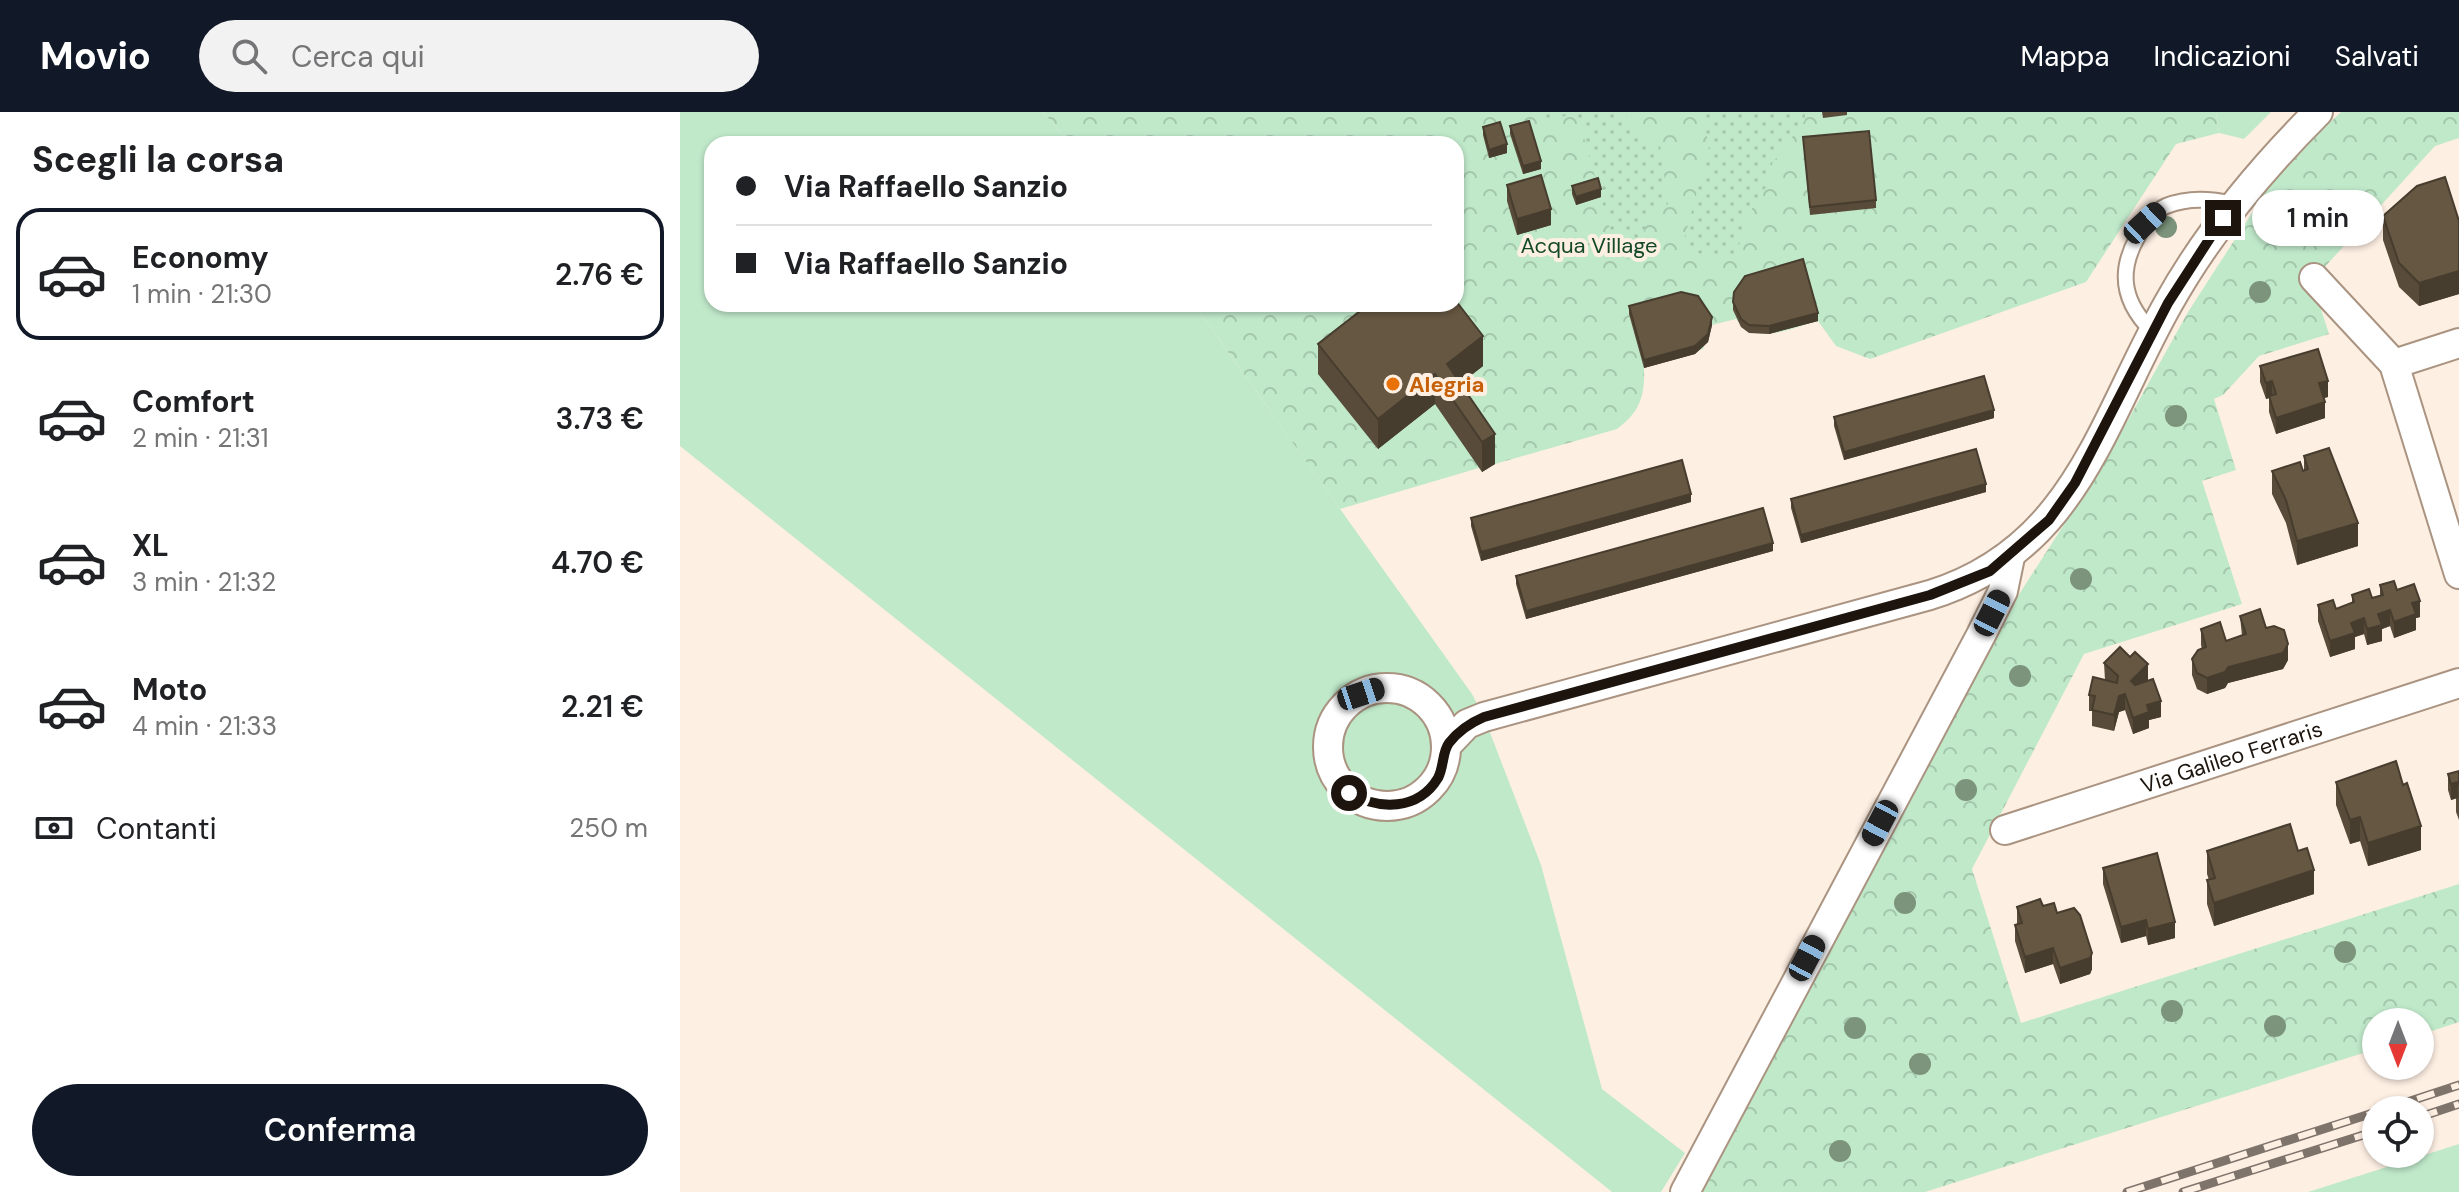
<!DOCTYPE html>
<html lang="it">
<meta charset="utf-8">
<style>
body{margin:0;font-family:"DM Sans",sans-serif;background:#f2f2f2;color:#202124;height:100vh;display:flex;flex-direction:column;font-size:30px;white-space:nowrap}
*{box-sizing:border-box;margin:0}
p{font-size:26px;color:#757577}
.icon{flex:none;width:44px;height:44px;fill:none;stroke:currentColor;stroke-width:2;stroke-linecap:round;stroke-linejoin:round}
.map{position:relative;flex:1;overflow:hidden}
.details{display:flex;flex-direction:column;background:#fff;width:680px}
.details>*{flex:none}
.banner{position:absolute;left:24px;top:24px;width:760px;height:176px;border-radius:24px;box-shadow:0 2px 6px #0004;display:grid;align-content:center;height:176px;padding:0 32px;background:#fff}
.needle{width:52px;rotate:180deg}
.fabs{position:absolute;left:1682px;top:896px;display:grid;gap:16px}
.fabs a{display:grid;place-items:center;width:72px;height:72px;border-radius:50%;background:#fff;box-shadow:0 2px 6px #0004;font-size:40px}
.end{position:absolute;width:36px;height:36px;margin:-18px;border:10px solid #1c140d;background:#fff;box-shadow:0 0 0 4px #fff}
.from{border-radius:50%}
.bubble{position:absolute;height:56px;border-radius:28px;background:#fff;box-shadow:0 2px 6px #0004;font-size:26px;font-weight:600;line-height:56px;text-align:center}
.car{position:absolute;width:24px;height:48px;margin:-24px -12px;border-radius:10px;box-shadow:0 0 6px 2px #0007;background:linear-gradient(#222 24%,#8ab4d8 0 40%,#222 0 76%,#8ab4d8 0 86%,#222 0)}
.banner b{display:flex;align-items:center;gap:28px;height:76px;font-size:30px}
.banner b+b{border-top:2px solid #e0e0e0}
.banner i{width:20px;height:20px;background:#202124}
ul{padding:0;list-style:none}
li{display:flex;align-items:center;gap:24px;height:132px;margin:0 16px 12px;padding:0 16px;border:4px solid transparent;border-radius:24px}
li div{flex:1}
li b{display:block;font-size:30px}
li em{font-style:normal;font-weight:600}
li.on{border-color:#111827}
li>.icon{width:72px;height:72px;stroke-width:1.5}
h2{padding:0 32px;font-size:36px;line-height:96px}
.pay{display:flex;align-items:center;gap:20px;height:88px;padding:0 32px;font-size:30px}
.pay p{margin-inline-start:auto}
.action{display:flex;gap:16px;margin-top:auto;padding:16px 32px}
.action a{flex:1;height:92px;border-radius:48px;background:#111827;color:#fff;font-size:32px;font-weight:600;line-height:92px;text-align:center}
header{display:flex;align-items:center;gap:48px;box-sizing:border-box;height:112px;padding:0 40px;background:#111827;color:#fff}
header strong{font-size:38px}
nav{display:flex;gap:44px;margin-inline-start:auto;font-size:28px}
.search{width:560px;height:72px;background:#f2f2f2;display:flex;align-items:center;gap:20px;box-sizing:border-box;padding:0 28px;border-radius:44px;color:#757577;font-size:30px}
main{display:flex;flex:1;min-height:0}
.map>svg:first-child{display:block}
.grass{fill:#c0e9ca}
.park{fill:url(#park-crowns)}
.garden{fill:url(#garden-dots)}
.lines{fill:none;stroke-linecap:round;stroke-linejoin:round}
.lane-casing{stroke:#aa9481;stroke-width:18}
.street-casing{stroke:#aa9481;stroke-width:32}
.lane{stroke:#fff;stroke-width:14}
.street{stroke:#fff;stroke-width:28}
.rail-casing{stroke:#7f746b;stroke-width:9}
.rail{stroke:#feefe3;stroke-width:6;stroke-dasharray:18;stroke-linecap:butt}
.tree{fill:#7d947c}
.wall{fill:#584b39}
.shaded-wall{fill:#473d2e}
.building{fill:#665742;stroke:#473d2e;stroke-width:2}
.route{stroke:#1c140d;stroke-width:10}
.food-dot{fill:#e8710a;stroke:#feefe3;stroke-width:3}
.labels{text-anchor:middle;stroke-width:8;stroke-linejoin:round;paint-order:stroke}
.park-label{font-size:22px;fill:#144928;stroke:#feefe3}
.food-label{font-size:22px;font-weight:bold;fill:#c56008;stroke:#feefe3;text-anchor:start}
.street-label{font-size:22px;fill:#1c140d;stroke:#feefe3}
</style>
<header>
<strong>Movio</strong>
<div class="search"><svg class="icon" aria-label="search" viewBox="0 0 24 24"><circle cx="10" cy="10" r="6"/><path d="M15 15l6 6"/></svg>Cerca qui</div>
<nav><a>Mappa</a><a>Indicazioni</a><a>Salvati</a></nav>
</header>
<main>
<section class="details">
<h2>Scegli la corsa</h2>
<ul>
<li class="on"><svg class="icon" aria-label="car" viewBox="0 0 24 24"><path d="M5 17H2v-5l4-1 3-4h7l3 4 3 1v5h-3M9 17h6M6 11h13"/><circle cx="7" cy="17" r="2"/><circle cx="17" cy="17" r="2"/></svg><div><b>Economy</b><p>1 min · 21:30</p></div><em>2.76 €</em></li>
<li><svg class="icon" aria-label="car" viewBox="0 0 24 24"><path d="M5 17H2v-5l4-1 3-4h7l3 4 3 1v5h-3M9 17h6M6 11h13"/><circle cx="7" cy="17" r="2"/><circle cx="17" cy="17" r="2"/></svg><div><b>Comfort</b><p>2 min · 21:31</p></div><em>3.73 €</em></li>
<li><svg class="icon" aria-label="car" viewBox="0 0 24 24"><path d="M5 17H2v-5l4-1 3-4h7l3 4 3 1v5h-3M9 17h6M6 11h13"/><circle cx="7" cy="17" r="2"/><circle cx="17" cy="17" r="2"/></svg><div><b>XL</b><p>3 min · 21:32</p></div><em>4.70 €</em></li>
<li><svg class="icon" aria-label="car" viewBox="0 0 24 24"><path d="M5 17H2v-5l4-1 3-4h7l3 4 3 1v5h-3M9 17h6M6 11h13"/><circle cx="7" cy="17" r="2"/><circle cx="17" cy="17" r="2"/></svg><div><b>Moto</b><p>4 min · 21:33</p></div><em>2.21 €</em></li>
</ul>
<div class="pay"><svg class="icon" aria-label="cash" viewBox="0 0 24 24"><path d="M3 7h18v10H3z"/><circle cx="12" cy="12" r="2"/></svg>Contanti<p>250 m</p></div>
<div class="action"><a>Conferma</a></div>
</section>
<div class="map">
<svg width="1779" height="1080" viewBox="0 0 1779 1080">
<defs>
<pattern id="park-crowns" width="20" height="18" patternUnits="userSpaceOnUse" patternTransform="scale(2)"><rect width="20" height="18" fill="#c0e9ca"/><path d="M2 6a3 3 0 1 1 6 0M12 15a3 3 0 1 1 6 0" fill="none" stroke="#a4c7ac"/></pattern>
<pattern id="garden-dots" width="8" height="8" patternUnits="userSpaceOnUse" patternTransform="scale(2)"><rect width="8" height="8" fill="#c0e9ca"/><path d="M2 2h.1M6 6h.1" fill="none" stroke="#a4c7ac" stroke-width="1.8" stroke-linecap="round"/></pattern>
</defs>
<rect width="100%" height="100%" fill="#feefe3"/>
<g class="grass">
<path d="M0 0H363L390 32H32V192H514L792 582 804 605 861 753 922 977 1005 1041 981 1080H932L0 334Z"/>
<path d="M1536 0H1591L1564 27 1539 21Z"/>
<path d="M1779 1032V1080H1628Z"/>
</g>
<g class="park">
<path d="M363 0H1536L1539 21 1496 32 1406 170 1190 247 1156 234 1138 209C1111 216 1075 235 1056 207L1032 213 1023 237 964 256C965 284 960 300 937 317L815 352 802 360 799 356 660 397 514 192H776V32H390Z"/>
<path d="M1661 0H1779V26L1755 34 1632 169 1649 222 1579 244 1543 283 1534 287 1556 358 1522 369 1562 492 1404 542 1292 757 1341 911 1779 772V910L1740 923V910H1696V937L1245 1080H1023L1329 498 1428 344 1508 200 1599 59Z"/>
</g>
<g class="garden">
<path d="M861 0H944L959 26 980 32 988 92 969 105 955 146 939 149 897 1 864 9Z"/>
<path d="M1022 0H1125V8L1092 52 1088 72 1064 109 1062 127 1051 147 1011 140 1004 128 1029 35Z"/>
</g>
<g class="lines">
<defs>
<path id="lane" d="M1473 220C1444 192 1437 162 1457 126 1464 113 1473 100 1486 94 1509 85 1531 87 1554 92"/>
<g id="street">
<path d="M1634 166 1714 252 1779 462"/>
<path d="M1714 252 1779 231"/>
<circle cx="707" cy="635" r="59"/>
<path d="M766 634 787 612 804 605 1250 483C1395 438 1421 311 1488 192 1528 120 1580 58 1638 0"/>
<path id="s1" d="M1325 718 1779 571"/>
<path d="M1005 1080 1301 523 1323 479 1330 445"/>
</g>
</defs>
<use href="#lane" class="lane-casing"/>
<use href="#street" class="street-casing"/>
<use href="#lane" class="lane"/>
<use href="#street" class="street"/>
<defs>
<g id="rail">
<path d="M1703 998 1779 973"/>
<path d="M1740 1005 1779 992"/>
<path d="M1447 1080 1696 1000"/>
<path d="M1503 1080 1696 1019"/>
</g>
</defs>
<use href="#rail" class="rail-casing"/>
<use href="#rail" class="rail"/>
</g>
<g class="tree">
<circle cx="1486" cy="115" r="11"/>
<circle cx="1580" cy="180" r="11"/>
<circle cx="1496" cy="304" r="11"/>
<circle cx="1401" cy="467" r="11"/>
<circle cx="1340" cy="564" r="11"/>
<circle cx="1286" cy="678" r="11"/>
<circle cx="1225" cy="791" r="11"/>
<circle cx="1665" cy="840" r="11"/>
<circle cx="1492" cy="899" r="11"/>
<circle cx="1595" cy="914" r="11"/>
<circle cx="1175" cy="916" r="11"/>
<circle cx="1240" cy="952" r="11"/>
<circle cx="1160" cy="1039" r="11"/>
</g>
<g class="wall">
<path d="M1142 0H1167V3L1143 6Z"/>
<path d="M830 14 861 57 843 62 830 22Z"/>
<path d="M803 15 827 41 809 46 803 23Z"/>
<path d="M1123 25 1196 88V96L1130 103Z"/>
<path d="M827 73 871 113 837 123 827 89Z"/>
<path d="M892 74 921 85 896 93 892 82Z"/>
<path d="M1703 104 1779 109V182L1739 194 1719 175 1703 128Z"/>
<path d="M1053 190 1138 209 1089 222 1069 221 1061 215 1053 198Z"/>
<path d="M949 194 1032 213 1028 230 1015 242 964 256 949 202Z"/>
<path d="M638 232 803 254 780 272 815 352 802 360 755 292 698 337 638 262Z"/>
<path d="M1580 254 1648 285 1644 286 1645 306 1596 322 1589 300V286L1586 287 1580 270Z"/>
<path d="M1154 305 1314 306 1164 348 1154 314Z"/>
<path d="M1624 344 1678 434 1617 453 1606 411 1592 382V359L1624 358Z"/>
<path d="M1306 380 1121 431 1111 396V387Z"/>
<path d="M1011 390 801 449 791 414V406Z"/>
<path d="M1093 439 846 507 836 472V464Z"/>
<path d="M1700 473 1717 478 1740 505 1736 506V518L1714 526 1710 514 1702 517V529L1687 533 1684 522 1675 525V537L1650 545 1638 509V493L1656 497 1672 491V483L1692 486 1700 484Z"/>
<path d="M1560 504 1586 516 1608 548 1603 557 1548 571 1545 576 1527 582 1517 577 1512 563V547L1522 537 1521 533V517L1546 529 1562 524Z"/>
<path d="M1424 551 1468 568 1465 570 1481 605 1469 608V616L1453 622 1445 598 1439 600 1434 619 1412 614V599H1409V583L1425 568Z"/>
<path d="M1779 659V708L1776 700V686L1771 688 1768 678V662Z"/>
<path d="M1656 670 1741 738 1688 754 1680 729 1670 732 1656 693Z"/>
<path d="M1527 739H1618L1634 782 1534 814 1527 792V768H1529L1527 762Z"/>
<path d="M1423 756 1495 826 1468 833 1466 824 1441 831 1423 772Z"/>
<path d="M1363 794 1412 857 1410 862 1380 872 1373 852 1345 861 1335 829V813L1337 812V795Z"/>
</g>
<g class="shaded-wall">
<path d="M827 32V41L809 46V38Z"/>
<path d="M861 49V57L843 62V54Z"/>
<path d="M921 77V85L896 93V85Z"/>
<path d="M871 97V113L837 123V107Z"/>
<path d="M1779 159V182L1739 194V171Z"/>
<path d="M1138 201V209L1089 222V214Z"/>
<path d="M1032 205V213L1028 230 1015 242 964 256V248Z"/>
<path d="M803 224V254L768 281 767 252Z"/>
<path d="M755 262V292L698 337V307Z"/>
<path d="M1592 269V285L1586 287V271Z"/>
<path d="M1648 269V285L1639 287V271Z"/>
<path d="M1645 290V306L1596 322V306Z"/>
<path d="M1314 298V306L1164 348V340Z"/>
<path d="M815 322V352L802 360V330Z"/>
<path d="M1306 372V380L1121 431V423Z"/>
<path d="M1011 382V390L801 449V440Z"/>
<path d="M1678 411V434L1617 453V429Z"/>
<path d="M1093 431V439L846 507V499Z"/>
<path d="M1740 489V505L1736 506V518L1714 526V510L1732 491Z"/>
<path d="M1710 498V514L1702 517V529L1687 533V517L1698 502Z"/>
<path d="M1684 506V522L1675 525V537L1650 545V529L1671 511Z"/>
<path d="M1608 532V548L1603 557 1548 571 1545 576 1527 582V566L1548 555Z"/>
<path d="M1468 552V568L1451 585V569Z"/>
<path d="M1445 582V598L1439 600 1434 619V603L1439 584Z"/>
<path d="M1481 589V605L1469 608V616L1453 622V606L1467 593Z"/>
<path d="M1778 670V686L1771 688V672Z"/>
<path d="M1680 705V729L1670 732V708Z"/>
<path d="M1741 714V738L1688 754V731Z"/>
<path d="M1634 758V782L1534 814V791Z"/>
<path d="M1466 808V824L1441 831V815Z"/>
<path d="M1495 810V826L1468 833V817Z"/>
<path d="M1373 836V852L1345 861V845Z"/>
<path d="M1412 841V857L1410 862 1380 872V856Z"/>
</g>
<g class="building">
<path d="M849 9 861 49 843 54 830 14Z"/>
<path d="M820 10 827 32 809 38 803 15Z"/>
<path d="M1189 19 1196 88 1130 95 1123 25Z"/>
<path d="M861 63 871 97 837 107 827 73Z"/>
<path d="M1765 65 1779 109V159L1739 171 1719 151 1703 104 1737 74Z"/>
<path d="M918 66 921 77 896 85 892 74Z"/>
<path d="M1123 147 1138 201 1089 214 1069 213 1061 207 1053 190 1054 180 1065 164Z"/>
<path d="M1001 180 1018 184 1032 205 1028 222 1015 234 964 248 949 194Z"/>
<path d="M776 189 803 224 767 252 815 322 802 330 755 262 698 307 638 232 689 192H776Z"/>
<path d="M1638 237 1648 269 1639 271 1645 290 1596 306 1589 284 1596 282 1592 269 1586 271 1580 254Z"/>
<path d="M1304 264 1314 298 1164 340 1154 305Z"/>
<path d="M1649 336 1678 411 1617 429 1606 388 1592 359 1620 350 1623 359 1628 357 1624 344Z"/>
<path d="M1296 337 1306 372 1121 423 1111 387Z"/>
<path d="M1002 348 1011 382 801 440 791 406Z"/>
<path d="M1083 396 1093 431 846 499 836 464Z"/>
<path d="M1714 469 1717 478 1734 472 1740 489 1732 491 1736 502 1714 510 1710 498 1698 502 1702 513 1687 517 1684 506 1671 511 1675 521 1650 529 1638 493 1653 488 1656 497 1674 490 1672 483 1689 477 1692 486 1703 483 1700 473Z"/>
<path d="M1580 497 1586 516 1594 514 1604 518 1608 532 1603 541 1548 555 1545 560 1527 566 1517 561 1512 547 1518 538 1526 535 1521 517 1540 510 1546 529 1566 522 1560 504Z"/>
<path d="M1440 535 1450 545 1455 540 1468 552 1451 569 1455 573 1473 567 1481 589 1467 593 1469 600 1453 606 1445 582 1439 584 1434 603 1412 598 1415 584 1409 583 1413 565 1437 571 1438 564 1424 551Z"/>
<path d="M1716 649 1723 673 1727 671 1741 714 1688 731 1680 705 1670 708 1656 670Z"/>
<path d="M1779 659V673L1778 670 1771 672 1768 662Z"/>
<path d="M1610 712 1618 739 1627 736 1634 758 1534 791 1527 768 1535 766 1527 739Z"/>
<path d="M1477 741 1495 810 1468 817 1466 808 1441 815 1423 756Z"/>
<path d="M1360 787 1363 794 1374 791 1377 801 1394 796 1400 803 1412 841 1410 846 1380 856 1373 836 1345 845 1335 813 1342 811 1337 795Z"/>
</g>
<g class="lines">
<path class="route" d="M669 681C699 698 738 699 758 666 764 655 762 640 769 631 779 618 790 611 804 605L1250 483 1310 459 1369 408 1395 371 1488 191 1543 106"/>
</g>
<circle class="food-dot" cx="713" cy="272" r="8"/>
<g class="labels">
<g class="park-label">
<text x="909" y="141">Acqua Village</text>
</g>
<g class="food-label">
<text x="729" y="280">Alegria</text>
</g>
<g class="street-label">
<text dy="8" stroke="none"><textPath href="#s1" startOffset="238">Via Galileo Ferraris</textPath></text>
</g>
</g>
</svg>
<div class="fabs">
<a><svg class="needle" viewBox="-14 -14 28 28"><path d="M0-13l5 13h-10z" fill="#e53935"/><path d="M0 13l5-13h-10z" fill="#757577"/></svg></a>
<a><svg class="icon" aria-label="locate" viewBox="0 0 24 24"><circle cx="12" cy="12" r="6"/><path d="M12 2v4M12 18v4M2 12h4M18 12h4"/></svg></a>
</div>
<i class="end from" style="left:669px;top:681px"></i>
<i class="end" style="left:1543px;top:106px"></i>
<div class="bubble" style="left:1572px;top:78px;width:132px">1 min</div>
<i class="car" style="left:1465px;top:111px;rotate:47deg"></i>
<i class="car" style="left:1312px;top:501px;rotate:27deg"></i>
<i class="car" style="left:681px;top:582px;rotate:72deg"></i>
<i class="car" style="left:1200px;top:711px;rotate:208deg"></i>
<i class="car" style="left:1127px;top:846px;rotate:28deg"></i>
<div class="banner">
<b><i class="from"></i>Via Raffaello Sanzio</b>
<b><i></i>Via Raffaello Sanzio</b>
</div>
</div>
</main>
